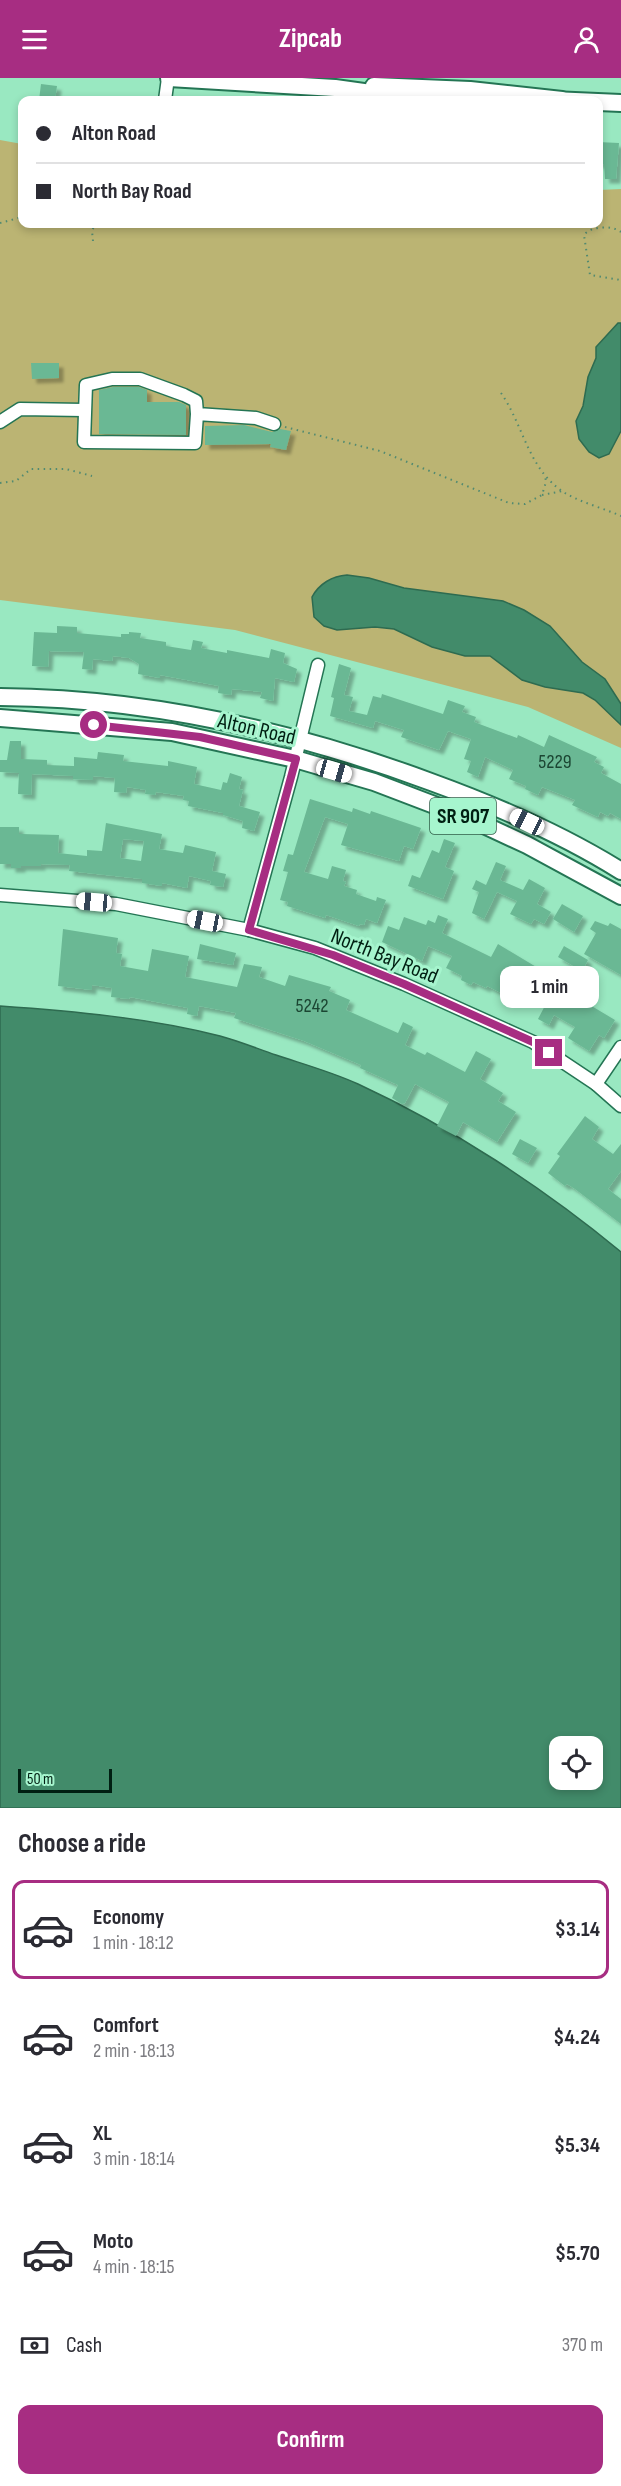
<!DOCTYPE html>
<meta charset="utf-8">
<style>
body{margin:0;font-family:"Sofia Sans Condensed",sans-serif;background:#f7f7f7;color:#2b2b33;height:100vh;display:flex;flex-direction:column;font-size:22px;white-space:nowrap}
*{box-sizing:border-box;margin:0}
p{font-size:20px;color:#7c7c81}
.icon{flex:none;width:33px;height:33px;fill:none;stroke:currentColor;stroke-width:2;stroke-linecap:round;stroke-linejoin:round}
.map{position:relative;height:1730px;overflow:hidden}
.sheet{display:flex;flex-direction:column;background:#fff;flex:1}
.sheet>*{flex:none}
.top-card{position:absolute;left:18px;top:18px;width:585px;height:132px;border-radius:12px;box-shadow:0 3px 9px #0003;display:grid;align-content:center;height:132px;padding:0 18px;background:#fff}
.controls{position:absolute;left:549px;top:1658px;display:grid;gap:12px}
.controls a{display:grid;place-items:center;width:54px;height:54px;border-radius:12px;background:#fff;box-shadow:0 3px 9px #0003;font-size:30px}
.scale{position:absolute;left:18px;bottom:15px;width:94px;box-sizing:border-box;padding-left:6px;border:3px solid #001f12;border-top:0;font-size:16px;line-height:21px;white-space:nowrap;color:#001f12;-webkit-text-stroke:4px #a6f5ce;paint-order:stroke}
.end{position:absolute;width:27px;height:27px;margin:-14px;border:8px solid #a72d82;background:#fff;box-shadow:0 0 0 3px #fff}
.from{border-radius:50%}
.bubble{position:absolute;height:42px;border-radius:12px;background:#fff;box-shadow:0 3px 9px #0003;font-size:20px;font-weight:700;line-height:42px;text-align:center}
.car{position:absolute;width:18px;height:36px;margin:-18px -9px;border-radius:8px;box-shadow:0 0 4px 2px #0007;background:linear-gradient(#fff 24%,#345 0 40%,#fff 0 76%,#345 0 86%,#fff 0)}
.top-card b{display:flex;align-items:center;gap:21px;height:57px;font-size:22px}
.top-card b+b{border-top:2px solid #e1e1e2}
.top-card i{width:15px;height:15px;background:#2b2b33}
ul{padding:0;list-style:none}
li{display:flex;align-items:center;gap:18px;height:99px;margin:0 12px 9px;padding:0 6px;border:3px solid transparent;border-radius:12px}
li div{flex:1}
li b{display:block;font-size:22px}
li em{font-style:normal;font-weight:700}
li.active{border-color:#a72d82}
li>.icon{width:54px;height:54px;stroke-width:1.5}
h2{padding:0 18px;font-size:27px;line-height:72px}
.pay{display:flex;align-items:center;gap:15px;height:66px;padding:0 18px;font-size:22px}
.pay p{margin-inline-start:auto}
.action{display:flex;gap:12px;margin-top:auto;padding:12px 18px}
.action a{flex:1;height:69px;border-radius:12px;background:#a72d82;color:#fff;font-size:24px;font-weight:700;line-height:69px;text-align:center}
header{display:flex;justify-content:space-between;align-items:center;height:78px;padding:0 18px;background:#a72d82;color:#fff;font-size:27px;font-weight:700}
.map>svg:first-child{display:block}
.green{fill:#bbb473}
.water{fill:#428b6a;stroke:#2e6b50;stroke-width:1.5;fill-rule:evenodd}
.building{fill:#6bb894;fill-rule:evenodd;filter:url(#shadow)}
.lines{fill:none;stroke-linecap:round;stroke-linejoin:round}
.minor-casing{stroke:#247554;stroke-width:15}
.major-casing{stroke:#247554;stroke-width:20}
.path{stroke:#528a70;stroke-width:2;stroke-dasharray:1.5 4.5;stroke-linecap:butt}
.minor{stroke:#fff;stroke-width:12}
.major{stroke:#fff;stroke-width:16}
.route{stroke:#a72d82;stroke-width:8}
.labels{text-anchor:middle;stroke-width:6;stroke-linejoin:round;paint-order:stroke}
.number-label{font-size:20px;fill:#1b4532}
.shield{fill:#a6f5ce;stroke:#325f4a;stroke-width:1.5}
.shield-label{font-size:21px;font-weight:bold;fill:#001f12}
.street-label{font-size:22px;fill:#001f12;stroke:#a6f5ce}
</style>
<header><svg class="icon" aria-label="menu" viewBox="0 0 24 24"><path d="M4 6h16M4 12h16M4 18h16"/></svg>Zipcab<svg class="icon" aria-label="person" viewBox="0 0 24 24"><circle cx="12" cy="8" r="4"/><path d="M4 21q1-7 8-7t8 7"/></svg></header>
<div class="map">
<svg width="621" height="1730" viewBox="0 0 621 1730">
<defs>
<filter id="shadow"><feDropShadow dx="4.5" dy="4.5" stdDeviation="1.5" flood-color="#0004"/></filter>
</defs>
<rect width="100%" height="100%" fill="#99e8c1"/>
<path class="green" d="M0 62 22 66V146H598L599 112 621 111V670L528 629 235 552 0 522Z"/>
<g class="water">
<path d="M618 245H621V353L609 376 599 380 589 374 579 361 576 343 583 328 588 299 596 280V269Z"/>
<path d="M347 497 369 500 404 510 503 523 524 532 550 548 582 584 605 601 621 626V647L595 622 583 615 545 609 522 602 490 578H465L432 569 394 551 375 549 337 552 324 548 314 539 312 519C319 506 332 498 347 497Z"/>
<path d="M0 928C73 933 149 940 220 958 239 963 258 971 276 977 303 986 332 994 358 1006 449 1048 544 1110 621 1174V1730H0ZM560 1668H592V1701H560Z"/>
</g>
<g class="building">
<path d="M41 6 57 8 55 22H39Z"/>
<path d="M598 64 619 65 616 101H605L604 86H598Z"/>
<path d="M31 285H59V300L32 301Z"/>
<path d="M113 309H139L147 312V324H179L186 327V357L99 356V312Z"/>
<path d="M205 348 244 347 272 354 280 351 291 353 286 372 270 369 271 366 205 367Z"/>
<path d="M57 548 77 549V555L121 559V556H129V554L141 555 140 560 166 564V568L191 572 193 562 203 564 201 570 227 575V572L269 580 271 571 285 575 283 585 297 591 294 604 275 600 273 623 260 620 262 614 232 611 231 617 218 615 219 608 160 597V600L138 596 139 586 129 580 113 578 112 583 93 581 92 592 82 591 84 574 49 573 48 589 32 588 34 554 57 555Z"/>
<path d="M339 586 351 590 344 617 353 619 349 633 367 637 373 618 381 620 382 616 443 636 448 622 465 628 462 634 476 639 474 644 517 660 518 657 544 669 549 657 597 679 594 684 604 689 601 695 621 706V741L610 735 608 738 600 734 598 739 572 727 575 722 542 709 538 717 525 711 526 708 509 701 513 692 485 679 478 699 467 694 471 683 464 681 471 661 448 653 439 672 401 659 404 652 375 643 373 650 330 638 334 620 331 619Z"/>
<path d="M10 663H21V681L47 682V687L74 688V679L97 681 98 674 124 677 123 683 168 688V683L197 689 194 706 221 712 223 704 227 705 230 695 242 699 239 711 243 712 239 728 260 734 254 753 242 750 243 743 223 737V735L188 728 189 723 183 722 184 718 156 714 155 717 145 716 146 712 127 709 126 715 114 714 115 700 93 698V702L73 701V698L32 696 31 717 18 716 19 695 0 694V682H7Z"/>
<path d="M310 721 352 734 353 730 370 736 371 733 421 750 413 771 404 768 399 783 341 767 348 746 325 739 304 794 328 801 332 788 346 792 343 803 346 804 344 808 357 812 356 816 376 823 377 819 386 822 377 845 366 841 364 847 360 846 359 848 326 837 325 840 287 828 288 824 280 822 288 794 283 793 288 776 293 777Z"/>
<path d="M106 745 162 756 159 771 183 775 185 767 216 774 212 793 226 796 223 809 210 807 211 803 189 798 187 810 162 805V808L142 805V801L69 793 70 787 41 786V788H21V790H11V786H0V749H19V756H22L59 757 58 775 87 778V772L102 773ZM123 761 144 763 141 783 120 780Z"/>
<path d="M444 761 455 765 445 789 454 793 443 821 408 808 412 797 420 800 432 772 439 775Z"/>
<path d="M496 784 506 788 500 802 523 812 529 801 545 810 537 826 551 834 544 846 534 841 531 846 510 836 517 823 497 814 484 841 472 835 479 814 472 811 474 807 476 802 486 807Z"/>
<path d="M562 826 583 838 574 854 553 841Z"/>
<path d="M438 837 448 841 442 855 491 879 498 866 538 890H550L548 896 556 900 553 905 615 942 604 960 599 957 589 973 568 960 575 949 554 937 549 947 538 941 549 920 526 907 517 923 487 908 486 910 473 904 471 907 461 902 462 898 446 890 452 878 428 868 422 883 382 864 388 848 399 852 404 839 426 847 428 842 435 845Z"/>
<path d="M595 843 608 848 610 845 621 851V897L584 876 596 855 590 851Z"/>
<path d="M63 851 118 860 116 875 122 876 120 888 148 893 152 871 189 878 185 899 237 909 244 886 262 889 259 899 285 908 289 897 331 909 329 913 350 922 346 932 398 955 403 944 413 949 405 967 425 977 427 974 465 994 476 973 491 981 480 1001 503 1015 498 1023 516 1034 497 1064 463 1044 456 1058 437 1048 449 1024 415 1006 405 1025 402 1026 392 1020 398 1007 360 990 361 987 304 963 234 940 236 935 199 928 197 938 187 936 188 930 130 919 129 921 111 919 112 910 92 907V912L58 908Z"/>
<path d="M200 866 236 875 233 887 197 881Z"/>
<path d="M564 868 588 882 582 893 558 879Z"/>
<path d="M585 1038 599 1049 592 1061 613 1076 621 1066V1093L608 1111 621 1121V1146L575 1111 567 1106 565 1108 548 1095 560 1078 557 1076Z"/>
<path d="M520 1061 537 1070 528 1085 512 1076Z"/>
</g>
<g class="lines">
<defs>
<g id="minor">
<path d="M165 22 168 0"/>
<path d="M197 336 196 323 184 317 140 301H112L86 307 84 364 195 365 197 336 256 340 274 346"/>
<path d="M0 344 20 331 84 332"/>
<path d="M0 817 116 826 249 852 315 870 404 906 533 964 596 1006 621 1028"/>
<path d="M249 852 291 699 318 587"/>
<path d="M596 1006 621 969"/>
</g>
<g id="major">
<path d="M169 0 335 10 421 22"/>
<path d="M374 8 470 12 562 22"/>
<path d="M552 22 621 25"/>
<path d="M0 619C147 620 294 653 431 704 497 728 562 756 621 793"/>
<path d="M0 640 172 654 295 681 374 704 471 741 527 767 621 818"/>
</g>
</defs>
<use href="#minor" class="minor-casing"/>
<use href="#major" class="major-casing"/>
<g class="path">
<path d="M0 145 22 139"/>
<path d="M621 154C613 147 590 148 584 157L590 197 621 202"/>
<path d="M93 163 92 153 95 146"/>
<path d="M501 315C524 348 528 392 565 415 582 425 603 430 621 438"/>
<path d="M285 349 380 373 509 425 525 426 542 417 546 404 545 397"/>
<path d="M0 405 16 403 31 391H66L92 398"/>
<path d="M542 417 563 413"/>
</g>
<use href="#minor" class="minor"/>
<use href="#major" class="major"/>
</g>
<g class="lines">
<path class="route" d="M94 647 200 659 296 681 249 852 333 877 404 906 533 964 549 975"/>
</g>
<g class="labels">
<g class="number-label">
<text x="555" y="690">5229</text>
<text x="312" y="934">5242</text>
</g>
<rect class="shield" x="430" y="720" width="66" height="36" rx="4.5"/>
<g class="shield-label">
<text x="463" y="745">SR 907</text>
</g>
<g class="street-label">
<text transform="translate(257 650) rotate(13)" y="8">Alton Road</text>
<text transform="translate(385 877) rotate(22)" y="8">North Bay Road</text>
</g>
</g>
</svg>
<div class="controls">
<a><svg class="icon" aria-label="locate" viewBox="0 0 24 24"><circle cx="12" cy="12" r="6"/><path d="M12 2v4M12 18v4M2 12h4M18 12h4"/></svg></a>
</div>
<div class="scale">50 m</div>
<i class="end from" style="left:94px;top:647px"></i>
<i class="end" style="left:549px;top:975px"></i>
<div class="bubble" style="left:500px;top:888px;width:99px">1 min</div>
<i class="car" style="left:334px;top:693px;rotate:106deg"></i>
<i class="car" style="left:527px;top:744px;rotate:296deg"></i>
<i class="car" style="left:94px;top:824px;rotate:275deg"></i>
<i class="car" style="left:205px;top:843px;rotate:281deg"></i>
<div class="top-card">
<b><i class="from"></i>Alton Road</b>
<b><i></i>North Bay Road</b>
</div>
</div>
<section class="sheet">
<h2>Choose a ride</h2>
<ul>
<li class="active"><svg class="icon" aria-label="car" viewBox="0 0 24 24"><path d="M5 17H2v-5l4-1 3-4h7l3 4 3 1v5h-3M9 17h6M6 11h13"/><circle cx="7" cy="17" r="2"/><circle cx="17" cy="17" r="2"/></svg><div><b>Economy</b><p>1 min · 18:12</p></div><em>$3.14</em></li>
<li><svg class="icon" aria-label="car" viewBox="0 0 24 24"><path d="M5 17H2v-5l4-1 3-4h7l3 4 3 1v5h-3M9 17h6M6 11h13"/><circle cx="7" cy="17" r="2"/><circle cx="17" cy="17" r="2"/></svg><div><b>Comfort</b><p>2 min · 18:13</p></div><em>$4.24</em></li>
<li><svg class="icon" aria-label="car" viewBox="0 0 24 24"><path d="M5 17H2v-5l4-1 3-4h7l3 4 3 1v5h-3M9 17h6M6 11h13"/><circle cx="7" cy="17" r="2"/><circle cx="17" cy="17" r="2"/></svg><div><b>XL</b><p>3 min · 18:14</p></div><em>$5.34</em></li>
<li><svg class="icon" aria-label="car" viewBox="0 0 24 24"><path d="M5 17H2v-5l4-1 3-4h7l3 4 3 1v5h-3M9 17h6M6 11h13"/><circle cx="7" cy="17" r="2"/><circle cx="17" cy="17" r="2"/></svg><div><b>Moto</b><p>4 min · 18:15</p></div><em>$5.70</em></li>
</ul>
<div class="pay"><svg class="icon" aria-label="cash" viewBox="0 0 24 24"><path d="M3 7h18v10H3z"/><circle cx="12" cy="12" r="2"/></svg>Cash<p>370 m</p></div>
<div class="action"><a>Confirm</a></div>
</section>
